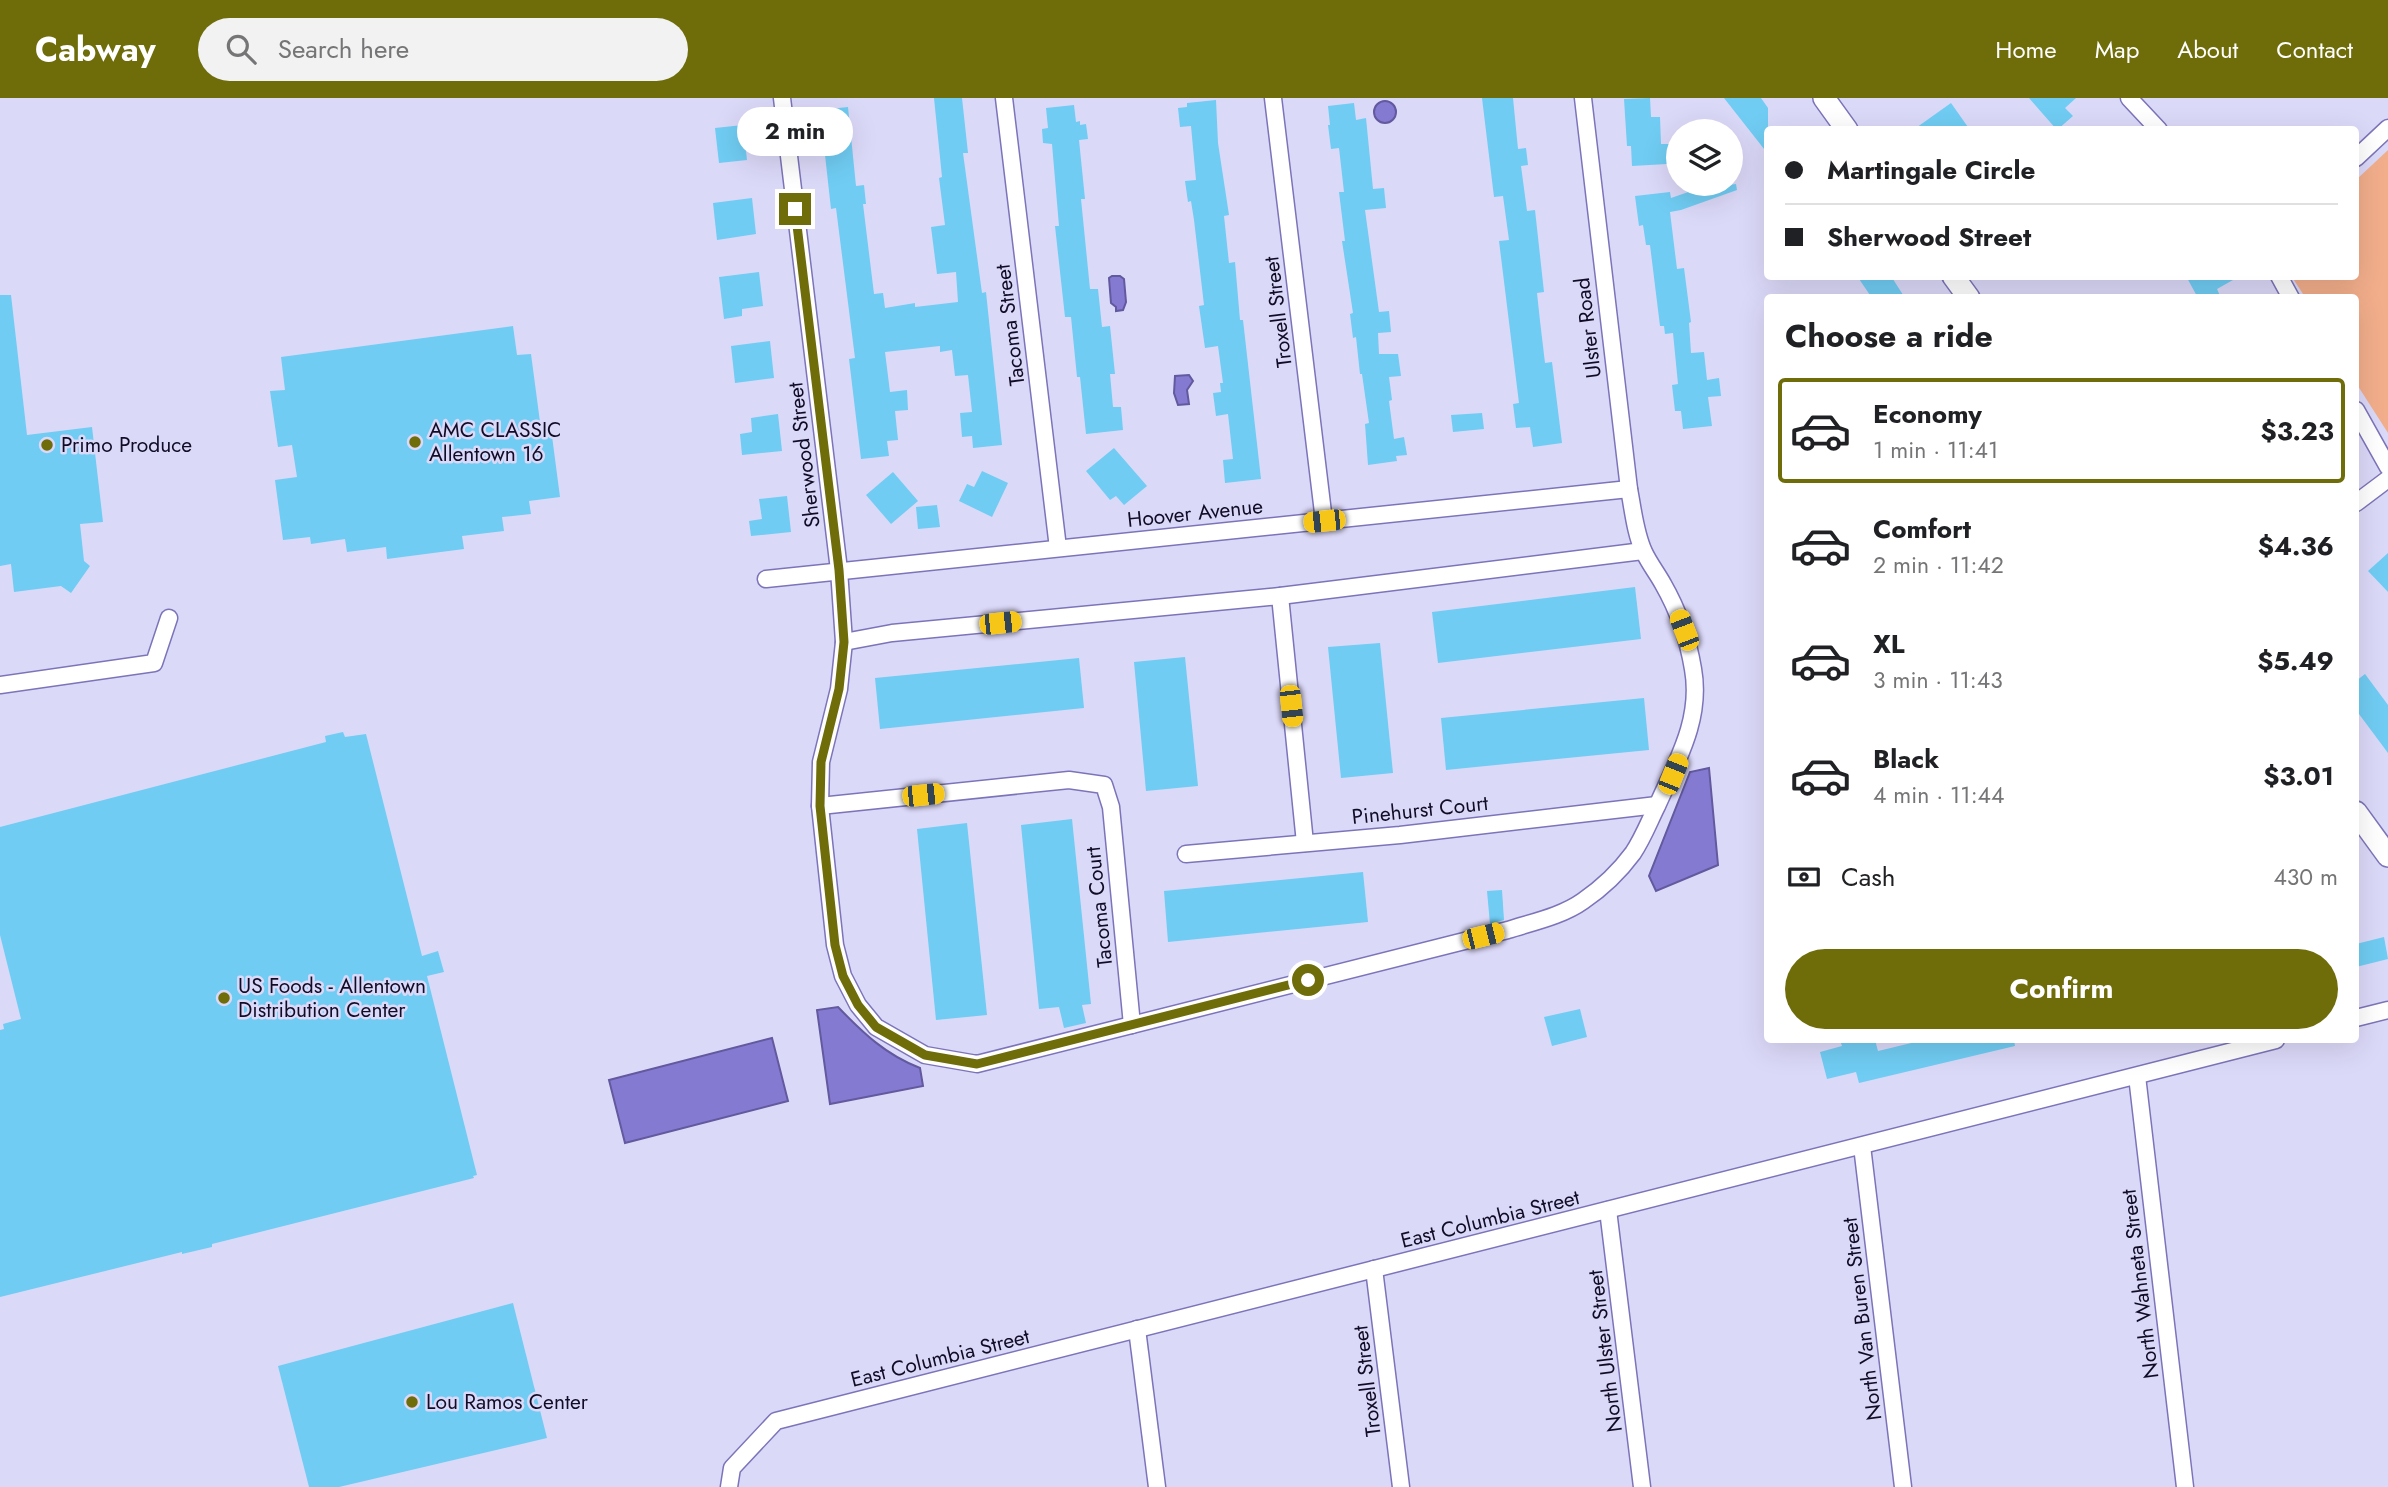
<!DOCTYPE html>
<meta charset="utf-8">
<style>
body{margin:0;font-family:Jost,sans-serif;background:#f2f2f2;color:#202124;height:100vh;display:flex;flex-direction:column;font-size:26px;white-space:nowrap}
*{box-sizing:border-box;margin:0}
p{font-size:23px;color:#757577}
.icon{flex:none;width:38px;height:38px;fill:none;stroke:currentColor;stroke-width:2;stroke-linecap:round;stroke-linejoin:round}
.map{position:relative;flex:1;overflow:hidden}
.details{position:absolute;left:1764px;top:196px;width:595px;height:749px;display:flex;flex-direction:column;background:#fff;border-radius:7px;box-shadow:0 7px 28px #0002}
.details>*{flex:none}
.hud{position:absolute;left:1764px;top:28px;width:595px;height:154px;border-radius:7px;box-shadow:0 7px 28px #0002;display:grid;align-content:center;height:154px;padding:0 21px;background:#fff}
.controls{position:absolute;left:1666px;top:21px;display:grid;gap:14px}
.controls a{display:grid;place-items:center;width:77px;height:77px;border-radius:50%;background:#fff;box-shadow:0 7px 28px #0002;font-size:35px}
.end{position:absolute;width:32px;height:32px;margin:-16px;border:9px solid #6f6c0a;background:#fff;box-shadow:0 0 0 4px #fff}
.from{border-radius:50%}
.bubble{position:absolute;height:49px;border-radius:24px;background:#fff;box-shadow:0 7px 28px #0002;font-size:23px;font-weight:700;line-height:49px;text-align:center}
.car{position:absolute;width:21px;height:42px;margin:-21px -10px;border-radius:9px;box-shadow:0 0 5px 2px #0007;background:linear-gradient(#f5c518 24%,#345 0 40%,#f5c518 0 76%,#345 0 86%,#f5c518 0)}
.hud b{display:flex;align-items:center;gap:24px;height:66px;font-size:26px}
.hud b+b{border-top:2px solid #e0e0e0}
.hud i{width:18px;height:18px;background:#202124}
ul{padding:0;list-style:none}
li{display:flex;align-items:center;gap:21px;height:105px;margin:0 14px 10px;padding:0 7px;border:4px solid transparent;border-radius:7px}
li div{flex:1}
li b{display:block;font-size:26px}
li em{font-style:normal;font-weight:700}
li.active{border-color:#6f6c0a}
li>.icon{width:63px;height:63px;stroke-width:1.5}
h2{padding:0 21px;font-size:32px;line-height:84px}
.pay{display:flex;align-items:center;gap:18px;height:77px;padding:0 21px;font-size:26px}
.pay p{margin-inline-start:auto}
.action{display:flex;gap:14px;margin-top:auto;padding:14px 21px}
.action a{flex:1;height:80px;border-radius:42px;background:#6f6c0a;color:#fff;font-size:28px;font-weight:700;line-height:80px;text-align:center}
header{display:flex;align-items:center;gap:42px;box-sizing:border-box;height:98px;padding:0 35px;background:#6f6c0a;color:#fff}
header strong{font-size:33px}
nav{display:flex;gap:38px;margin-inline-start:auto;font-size:24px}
.search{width:490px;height:63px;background:#f2f2f2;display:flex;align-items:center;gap:18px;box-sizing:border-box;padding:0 24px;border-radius:38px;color:#757577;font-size:26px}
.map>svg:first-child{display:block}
.green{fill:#f2ae8b}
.water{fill:#857ad2;stroke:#62599e;stroke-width:2}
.building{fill:#70ccf3}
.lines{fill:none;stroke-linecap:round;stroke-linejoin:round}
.street-casing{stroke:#7c74b9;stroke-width:19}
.secondary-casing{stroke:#7c74b9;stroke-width:24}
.street{stroke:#fff;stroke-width:16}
.secondary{stroke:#fff;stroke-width:21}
.route{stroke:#6f6c0a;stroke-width:9}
.poi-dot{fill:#6f6c0a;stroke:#dbd9f8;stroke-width:2.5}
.labels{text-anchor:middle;stroke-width:5;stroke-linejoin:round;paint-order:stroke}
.street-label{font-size:21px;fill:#100c26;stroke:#dbd9f8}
.poi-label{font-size:21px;fill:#100c26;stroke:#dbd9f8;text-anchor:start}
</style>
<header>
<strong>Cabway</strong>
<div class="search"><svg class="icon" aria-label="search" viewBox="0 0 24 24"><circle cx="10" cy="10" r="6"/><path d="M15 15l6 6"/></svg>Search here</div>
<nav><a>Home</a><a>Map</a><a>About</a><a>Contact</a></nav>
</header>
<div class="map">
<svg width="2388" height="1389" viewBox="0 0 2388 1389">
<rect width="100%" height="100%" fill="#dbd9f8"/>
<path class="green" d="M2388 52V335L2356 285V200L2305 199 2292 179 2356 178V82Z"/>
<g class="water">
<circle cx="1385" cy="14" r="11"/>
<path d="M1112 178H1120L1124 181 1126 204 1123 212 1116 213V209L1111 205 1109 180Z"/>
<path d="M1189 277 1193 283 1187 292 1189 306 1178 307 1174 295 1175 278Z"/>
<path d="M1709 670 1718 767 1656 793 1649 778 1690 674Z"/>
<path d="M838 909C863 935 886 957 920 970L923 988 830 1006 817 912Z"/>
<path d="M772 940 788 1003 625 1045 609 982Z"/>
</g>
<g class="building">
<path d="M934 0H962L968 55H963L982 195 986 194 1002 347 973 350 972 338 962 339 960 315 972 314 968 277 955 278 952 252 940 254V248L885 254 890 294 907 292 908 312 895 313 898 342 887 343 889 358 861 361 849 261 855 260 836 110 831 111 820 12 848 9 856 88 864 87 866 106H863L874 196 883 195 885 210 915 205V209L958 204 956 174 937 176 931 129 945 127 939 80 942 79Z"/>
<path d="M1482 0H1513L1518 51 1526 50 1528 67 1521 68 1527 113 1535 112 1544 194 1537 195 1540 223 1545 265 1552 264 1562 345 1533 349 1530 329 1516 330 1513 306 1519 305 1499 143 1509 142 1503 98 1494 99Z"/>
<path d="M1650 0 1651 19H1660L1661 46H1674L1675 64H1667V66L1632 68 1631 48H1627L1624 1Z"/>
<path d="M1724 0H1761L1768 10V56Z"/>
<path d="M2029 0H2076L2065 10 2073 18 2057 32Z"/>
<path d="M1216 2 1218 45 1229 117 1224 118 1229 165 1235 164 1240 222H1243L1261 381 1225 385 1223 362 1233 361 1228 316 1216 318 1213 295 1221 294 1220 285H1223L1218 248 1205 250 1199 208 1204 207 1194 122 1191 103 1188 104 1185 83 1196 82 1191 28 1180 29 1178 10 1187 9V5Z"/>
<path d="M1354 5 1356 22 1366 20 1373 91 1384 90 1386 110 1365 112 1379 214 1389 213 1391 234 1378 235 1379 256H1398L1401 278 1389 279 1392 302 1389 303 1394 341 1404 339 1407 357 1396 358 1397 363 1368 367 1365 326 1369 325 1362 276H1360L1356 239 1353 240 1350 216 1353 215 1342 143H1345L1339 94H1344L1339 50 1331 51 1328 27H1330L1328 8Z"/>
<path d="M1951 5 1970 32H1913Z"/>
<path d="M1074 7 1076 24 1080 23V27L1086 26 1088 41 1079 42 1085 101H1081L1090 191H1098L1102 229 1110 228 1115 276H1110L1113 309H1121L1123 332 1086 336 1080 279H1077L1071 219H1065L1055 128H1059L1052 46 1043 45 1042 31 1048 30 1046 10Z"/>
<path d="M743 27 747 62 719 65 715 30Z"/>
<path d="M1736 86 1737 92 1681 112 1670 114 1677 171 1684 170 1691 224 1689 225 1691 255 1704 254 1707 282 1719 280 1721 298 1708 299 1712 328 1683 331 1681 313H1675L1672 287 1678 286 1673 235 1665 236 1664 228H1660L1650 147H1646L1643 127 1639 128 1635 98 1670 94 1671 100 1697 91Z"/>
<path d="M752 100 756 136 717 142 713 105Z"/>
<path d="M759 174 763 208 742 211V218L724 221 719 179Z"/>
<path d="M1857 178H1891L1905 200H1872Z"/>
<path d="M2186 178H2240L2217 191 2221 200H2198Z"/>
<path d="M0 197H11L27 337 92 329 103 424 80 426 84 463 90 468 71 495 61 488 14 494 11 466 0 468Z"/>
<path d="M513 228 517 257 531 256 542 339 552 338 560 399 529 403 531 416 502 419 504 433 462 438 464 451 387 461 386 449 347 454 345 441 311 446 310 439 283 442 275 382 297 379 292 347 278 349 270 293 285 292 281 259Z"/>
<path d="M770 243 774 280 735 285 731 248Z"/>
<path d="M1482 315 1484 331 1453 334 1451 317Z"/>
<path d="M778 316 782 353 742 357 740 336 752 334 751 320Z"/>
<path d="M1114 350 1147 388 1124 407 1116 398 1110 402 1086 373Z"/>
<path d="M982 373 1008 385 992 419 959 403 967 386 974 389Z"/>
<path d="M893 374 918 403 891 426 866 397Z"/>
<path d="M787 398 791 434 751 438 749 423 762 421 759 401Z"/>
<path d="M937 407 940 429 918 431 916 409Z"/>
<path d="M2388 455V494L2368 473Z"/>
<path d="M1635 489 1641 541 1438 565 1432 514Z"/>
<path d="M1380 545 1393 675 1341 680 1328 549Z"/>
<path d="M1185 559 1198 688 1146 693 1134 564Z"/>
<path d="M1079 560 1084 610 880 631 875 580Z"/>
<path d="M2365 576 2388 607V655L2356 612V583Z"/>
<path d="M1644 600 1649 652 1446 672 1441 620Z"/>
<path d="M343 634 345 639 366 636 422 858 438 853 444 874 427 878 477 1077 473 1078 474 1080 212 1146V1149L182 1156V1154L0 1199V932L4 931 3 926 21 921 0 837V729L326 644 325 638Z"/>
<path d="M1072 721 1091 906 1082 907 1086 925 1064 930 1059 909 1039 911 1021 727Z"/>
<path d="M967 725 987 917 936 922 917 731Z"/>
<path d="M1363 774 1368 824 1168 844 1164 793Z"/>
<path d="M1502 792 1504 822 1490 826 1487 793Z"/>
<path d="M2384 839 2388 861 2356 869V846Z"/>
<path d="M1580 911 1587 939 1552 948 1544 919Z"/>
<path d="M1840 942H1875L1878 953 1924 942H2014L2015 948 1859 985 1856 974 1827 981 1820 954 1842 948Z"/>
<path d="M513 1205 547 1340 339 1389H309L278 1268Z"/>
</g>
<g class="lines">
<defs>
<g id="street">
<path d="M782 0 839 472 844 544 839 591 821 664 820 708 835 847 843 878 858 907 876 929 925 957 977 966 1508 832C1533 824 1562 818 1583 803 1602 790 1619 774 1633 755 1643 740 1649 724 1657 708 1677 663 1702 621 1693 571 1688 541 1678 512 1663 486 1657 475 1649 465 1644 454 1635 435 1633 411 1629 391L1583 0"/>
<path d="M1004 0 1058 450"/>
<path d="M1273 0 1324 423"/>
<path d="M2129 0 2159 32"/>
<path d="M2356 60 2388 30"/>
<path d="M2279 178 2291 200"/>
<path d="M2356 312 2388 369"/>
<path d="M2356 405 2388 381"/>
<path d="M766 481 1629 391"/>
<path d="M1280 498 1305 745"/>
<path d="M844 544 892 535 1280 498 1643 453"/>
<path d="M0 587 154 565 169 520"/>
<path d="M820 708 1069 682 1104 687 1111 709 1132 927"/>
<path d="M1186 756 1400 737 1657 707"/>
<path d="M2356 920 2388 912"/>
<path d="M2137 978 2185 1389"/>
<path d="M1862 1048 1903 1389"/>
<path d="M1608 1112 1642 1389"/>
<path d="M1374 1171 1401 1389"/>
<path d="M1137 1231 1157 1389"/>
<path d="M729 1389 732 1370 776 1323 2276 942"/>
</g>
<g id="secondary">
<path d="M1824 0 1847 32"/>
<path d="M1953 178 1969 200"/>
<path d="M2356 714 2388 758"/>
</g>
</defs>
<use href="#street" class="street-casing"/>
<use href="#secondary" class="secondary-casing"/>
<use href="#street" class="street"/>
<use href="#secondary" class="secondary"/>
</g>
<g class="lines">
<path class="route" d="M795 111 839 472 844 544 839 591 821 664 820 708 835 847 843 878 858 907 876 929 925 957 977 966 1308 882"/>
</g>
<g class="poi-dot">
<circle cx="415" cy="344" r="7"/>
<circle cx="47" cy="347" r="7"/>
<circle cx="224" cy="900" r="7"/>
<circle cx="412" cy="1304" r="7"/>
</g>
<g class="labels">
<g class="street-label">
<text transform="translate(1278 214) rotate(-97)" y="7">Troxell Street</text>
<text transform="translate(1010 227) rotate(-97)" y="7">Tacoma Street</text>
<text transform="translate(1588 230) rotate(-97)" y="7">Ulster Road</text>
<text transform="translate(804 357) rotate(-97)" y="7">Sherwood Street</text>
<text transform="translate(1195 415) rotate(-6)" y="7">Hoover Avenue</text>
<text transform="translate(1420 712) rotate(-6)" y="7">Pinehurst Court</text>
<text transform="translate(1099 809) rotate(-96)" y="7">Tacoma Court</text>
<text transform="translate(1490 1121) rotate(-14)" y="7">East Columbia Street</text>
<text transform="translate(2140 1186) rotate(-97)" y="7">North Wahneta Street</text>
<text transform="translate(1862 1221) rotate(-97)" y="7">North Van Buren Street</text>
<text transform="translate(1605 1253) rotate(-97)" y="7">North Ulster Street</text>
<text transform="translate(940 1260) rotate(-14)" y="7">East Columbia Street</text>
<text transform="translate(1367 1283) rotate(-97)" y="7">Troxell Street</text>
</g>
<g class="poi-label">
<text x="429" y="339">AMC CLASSIC<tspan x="429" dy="24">Allentown 16</tspan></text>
<text x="61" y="354">Primo Produce</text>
<text x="238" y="895">US Foods - Allentown<tspan x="238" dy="24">Distribution Center</tspan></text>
<text x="426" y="1311">Lou Ramos Center</text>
</g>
</g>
</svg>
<div class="controls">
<a><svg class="icon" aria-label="layers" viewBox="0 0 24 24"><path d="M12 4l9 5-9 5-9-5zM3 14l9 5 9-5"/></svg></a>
</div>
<i class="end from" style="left:1308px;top:882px"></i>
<i class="end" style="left:795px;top:111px"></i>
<div class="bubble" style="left:737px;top:9px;width:116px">2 min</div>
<i class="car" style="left:1324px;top:423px;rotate:264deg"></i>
<i class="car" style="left:1000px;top:525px;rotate:84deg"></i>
<i class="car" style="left:1684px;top:532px;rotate:339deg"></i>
<i class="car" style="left:1291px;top:608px;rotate:174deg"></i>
<i class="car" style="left:1673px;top:676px;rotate:22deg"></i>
<i class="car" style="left:923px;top:697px;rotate:84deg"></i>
<i class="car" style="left:1483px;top:838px;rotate:76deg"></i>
<div class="hud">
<b><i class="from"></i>Martingale Circle</b>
<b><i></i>Sherwood Street</b>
</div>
<section class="details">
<h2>Choose a ride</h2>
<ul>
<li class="active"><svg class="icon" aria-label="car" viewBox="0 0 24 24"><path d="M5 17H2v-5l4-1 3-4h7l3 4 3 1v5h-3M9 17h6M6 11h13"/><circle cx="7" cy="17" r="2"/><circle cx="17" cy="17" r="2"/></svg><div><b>Economy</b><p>1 min · 11:41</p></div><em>$3.23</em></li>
<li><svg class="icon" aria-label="car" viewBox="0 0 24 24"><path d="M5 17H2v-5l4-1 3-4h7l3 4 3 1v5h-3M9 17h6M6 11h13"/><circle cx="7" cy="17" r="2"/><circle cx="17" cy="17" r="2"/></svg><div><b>Comfort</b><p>2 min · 11:42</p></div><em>$4.36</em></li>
<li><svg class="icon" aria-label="car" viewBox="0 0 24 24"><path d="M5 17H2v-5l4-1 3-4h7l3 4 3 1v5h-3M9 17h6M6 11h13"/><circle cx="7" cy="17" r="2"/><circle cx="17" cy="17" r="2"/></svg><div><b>XL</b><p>3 min · 11:43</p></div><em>$5.49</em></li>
<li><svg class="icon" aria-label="car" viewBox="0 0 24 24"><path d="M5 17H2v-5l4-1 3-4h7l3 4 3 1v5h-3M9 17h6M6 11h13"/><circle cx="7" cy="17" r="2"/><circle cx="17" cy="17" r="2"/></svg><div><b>Black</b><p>4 min · 11:44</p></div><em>$3.01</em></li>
</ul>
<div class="pay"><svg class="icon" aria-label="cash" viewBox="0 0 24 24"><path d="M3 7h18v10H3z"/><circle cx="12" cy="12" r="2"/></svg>Cash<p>430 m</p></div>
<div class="action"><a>Confirm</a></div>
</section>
</div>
